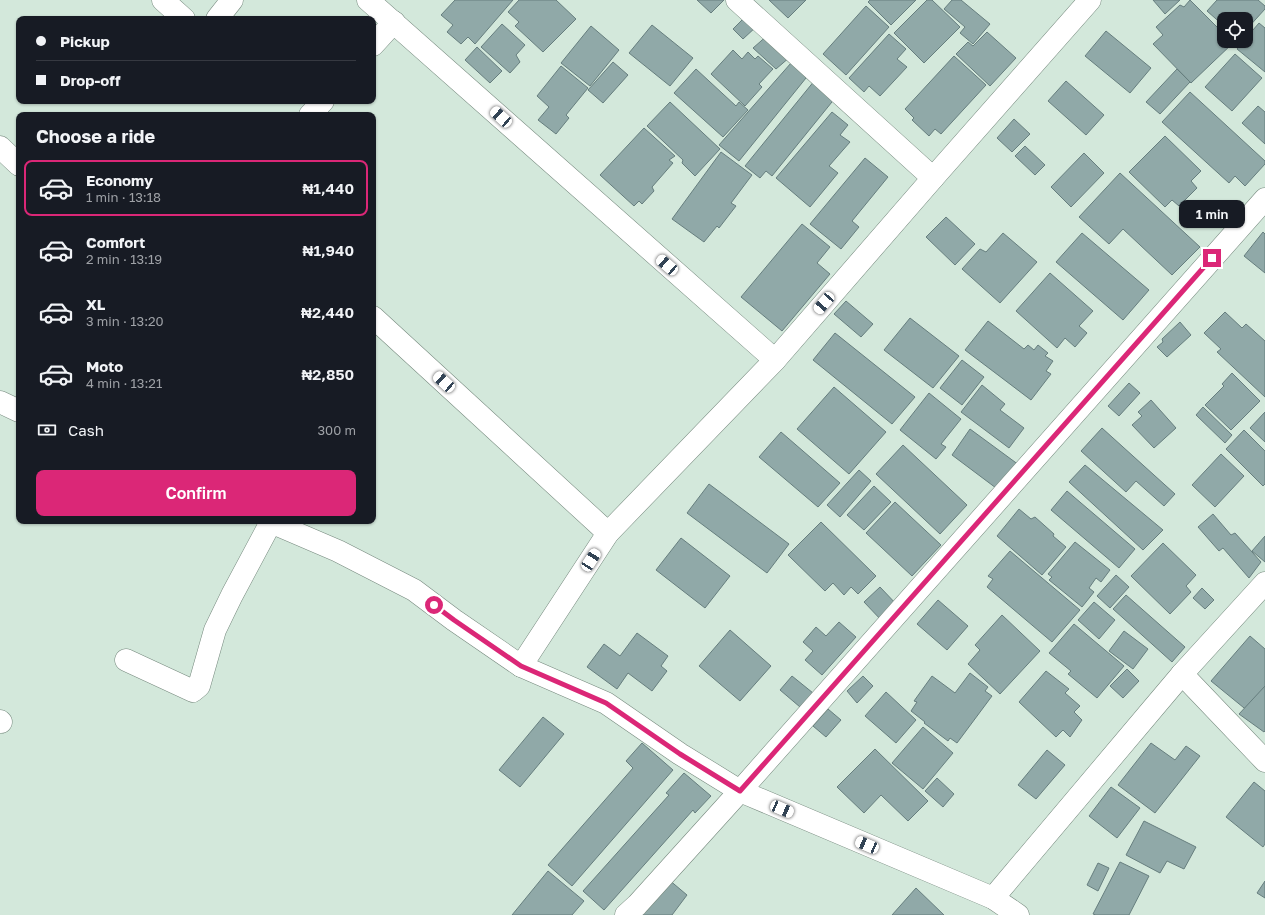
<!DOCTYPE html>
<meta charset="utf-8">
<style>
body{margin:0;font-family:"Golos Text",sans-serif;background:#242831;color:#f1f3f6;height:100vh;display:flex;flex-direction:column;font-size:15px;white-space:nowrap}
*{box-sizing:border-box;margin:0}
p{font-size:13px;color:#9ea1a6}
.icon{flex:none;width:22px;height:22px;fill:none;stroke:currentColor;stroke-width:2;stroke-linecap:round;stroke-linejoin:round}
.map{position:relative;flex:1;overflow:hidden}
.sheet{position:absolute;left:16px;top:112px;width:360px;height:412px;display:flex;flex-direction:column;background:#171b24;border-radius:8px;box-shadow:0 1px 3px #0004}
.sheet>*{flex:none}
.guide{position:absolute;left:16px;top:16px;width:360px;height:88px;border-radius:8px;box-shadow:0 1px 3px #0004;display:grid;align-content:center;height:88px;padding:0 20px;background:#171b24}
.buttons{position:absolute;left:1217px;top:12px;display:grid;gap:8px}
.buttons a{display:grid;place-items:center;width:36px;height:36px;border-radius:8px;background:#171b24;box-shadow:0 1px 3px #0004;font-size:20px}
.end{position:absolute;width:18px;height:18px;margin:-9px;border:5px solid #db2777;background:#fff;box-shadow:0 0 0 2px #fff}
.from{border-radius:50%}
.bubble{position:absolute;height:28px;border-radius:8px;background:#171b24;box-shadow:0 1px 3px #0004;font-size:13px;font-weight:600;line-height:28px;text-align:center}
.car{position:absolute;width:12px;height:24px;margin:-12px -6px;border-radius:5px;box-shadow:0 0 3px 1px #0007;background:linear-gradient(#fff 24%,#345 0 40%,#fff 0 76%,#345 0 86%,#fff 0)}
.guide b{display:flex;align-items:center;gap:14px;height:38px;font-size:15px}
.guide b+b{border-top:1px solid #363941}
.guide i{width:10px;height:10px;background:#f1f3f6}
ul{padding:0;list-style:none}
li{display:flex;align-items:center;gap:12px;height:56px;margin:0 8px 6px;padding:0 12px;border:2px solid transparent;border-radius:8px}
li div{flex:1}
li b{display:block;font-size:15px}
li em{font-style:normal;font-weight:600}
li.selected{border-color:#db2777}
li>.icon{width:36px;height:36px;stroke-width:1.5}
h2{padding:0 20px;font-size:18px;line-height:48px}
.pay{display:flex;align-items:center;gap:10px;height:44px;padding:0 20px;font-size:15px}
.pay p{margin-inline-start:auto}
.button{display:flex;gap:8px;margin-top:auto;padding:8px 20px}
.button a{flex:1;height:46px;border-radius:8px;background:#db2777;color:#fff;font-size:16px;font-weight:600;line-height:46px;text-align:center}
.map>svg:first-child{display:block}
.building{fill:#90a9a8;stroke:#667e7e}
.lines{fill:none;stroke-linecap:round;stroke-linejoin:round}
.minor-casing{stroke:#76897e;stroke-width:23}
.minor{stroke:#fff;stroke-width:22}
.route{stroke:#db2777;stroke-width:5}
</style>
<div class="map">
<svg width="1265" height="915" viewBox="0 0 1265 915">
<rect width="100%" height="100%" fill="#d3e8db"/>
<g class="building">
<path d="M455 0H513L475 44 468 37 461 44 447 32 453 25 441 15Z"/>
<path d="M519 0H556L576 19 543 52 515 26 519 22 508 12Z"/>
<path d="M697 0H724L711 13Z"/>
<path d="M769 0H806L788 18Z"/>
<path d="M870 0H916L891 25 868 2Z"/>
<path d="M927 0H932L960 27 924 63 894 33Z"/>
<path d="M952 0H961L990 24 973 44 960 33 965 27 944 9Z"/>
<path d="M1153 0H1180L1165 14Z"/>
<path d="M1190 0 1224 34V41H1232L1233 43 1191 83 1153 44 1163 35 1156 27 1180 5 1184 7Z"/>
<path d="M1217 0H1258L1265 6V9L1246 30V19H1224V26L1207 11Z"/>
<path d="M866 6 889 27 846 75 823 54Z"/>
<path d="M746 16 757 26 743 39 733 29Z"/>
<path d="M1259 23 1265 28V72L1237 49 1244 41H1246V38Z"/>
<path d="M502 24 525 45 516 55 520 62 510 73 481 47Z"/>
<path d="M652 25 693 58 670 86 629 53Z"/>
<path d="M591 26 619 50 590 86 561 63Z"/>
<path d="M1106 31 1151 68 1130 93 1085 56Z"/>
<path d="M987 32 1016 58 990 86 956 54 968 42 973 46Z"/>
<path d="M769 34 790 57 776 69 753 48Z"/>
<path d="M889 34 906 49 897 59 907 67 880 96 869 86 864 92 849 78Z"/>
<path d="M477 47 502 71 490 83 465 60Z"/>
<path d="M733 50 742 59 748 52 755 59 758 56 773 69 759 84 762 87 745 106 711 74Z"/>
<path d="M1235 54 1262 78 1232 111 1205 87Z"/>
<path d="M954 56 986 85 941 134 935 129 929 136 912 120 914 118 905 109Z"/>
<path d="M613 62 628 75 603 103 588 90Z"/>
<path d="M791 63 806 78 739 161 719 145Z"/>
<path d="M561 66 588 88 566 115 569 118 556 134 538 120 549 107 537 96Z"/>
<path d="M696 69 736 106 739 102 748 110 723 137 674 93Z"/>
<path d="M1177 69 1190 82 1160 114 1146 102Z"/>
<path d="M815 80 836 97 772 176 766 171 760 178 745 166Z"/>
<path d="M1066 81 1104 115 1086 135 1048 101Z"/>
<path d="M1190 92 1265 161V164L1245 186 1235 176 1229 183 1162 122Z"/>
<path d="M670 102 720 149 695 176 682 163 683 160 647 126Z"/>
<path d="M1258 106 1265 112V144L1242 123Z"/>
<path d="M832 112 848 125 840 135 850 142 829 166 838 173 810 207 776 178Z"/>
<path d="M1014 119 1030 134 1012 152 997 138Z"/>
<path d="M644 128 675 156 669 160 673 163 652 187 654 191 642 204 639 201 634 206 600 175Z"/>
<path d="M1165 136 1201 171 1191 181 1197 188 1179 206 1172 200 1165 207 1129 172Z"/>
<path d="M1025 146 1045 165 1035 175 1015 156Z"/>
<path d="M721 152 752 175 731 203 736 206 719 228 717 226 704 242 672 219Z"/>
<path d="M1084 153 1104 173 1071 207 1051 187Z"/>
<path d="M865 158 888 177 852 221 859 227 841 249 810 224Z"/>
<path d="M1120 173 1200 247 1172 275 1123 229 1109 244 1079 217Z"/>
<path d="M946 217 975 244 955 265 926 237Z"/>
<path d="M802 224 830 247 817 263 830 274 782 331 741 297Z"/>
<path d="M1263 232 1265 234V273L1244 256Z"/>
<path d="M1003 233 1037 262 1000 303 962 269 980 249 986 252Z"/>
<path d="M1082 233 1149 290 1123 320 1056 262Z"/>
<path d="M1050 273 1093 311 1079 326 1087 333 1075 347 1065 338 1057 348 1016 311Z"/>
<path d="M846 301 873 324 861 337 834 314Z"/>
<path d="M1225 312 1242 328 1246 324 1265 341V397L1217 352 1221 349 1204 333Z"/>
<path d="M910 318 959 356 933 388 884 350Z"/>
<path d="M988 321 1024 349 1028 345 1034 350 1038 345 1048 353 1045 356 1053 361 1046 371 1051 374 1031 400 965 350Z"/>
<path d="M1180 322 1191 335 1167 357 1157 347 1163 342 1162 339Z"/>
<path d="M835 333 915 397 892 424 813 360Z"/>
<path d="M962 360 984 377 962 405 940 388Z"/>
<path d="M1232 373 1260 401 1231 430 1205 405 1224 386 1222 384Z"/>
<path d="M1129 383 1140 393 1119 416 1108 406Z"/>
<path d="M982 385 1005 404 1000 410 1024 428 1009 448 961 412Z"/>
<path d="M834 387 886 432 849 474 797 429Z"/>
<path d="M929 393 961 419 941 444 946 447 936 459 900 430Z"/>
<path d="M1151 400 1176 428 1154 448 1132 425 1142 416 1138 412Z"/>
<path d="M1203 407 1232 435 1225 443 1196 415Z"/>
<path d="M1265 412V442L1250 428Z"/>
<path d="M1102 428 1175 494 1164 506 1136 481 1126 492 1081 451Z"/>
<path d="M970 429 1019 465 1000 491 952 455Z"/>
<path d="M1244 430 1265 451V484L1263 486 1226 449Z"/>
<path d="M781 432 840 483 818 507 759 457Z"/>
<path d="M903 445 967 505 940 534 876 474Z"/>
<path d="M1221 454 1244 476 1215 507 1192 485Z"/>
<path d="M1085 465 1163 530 1143 550 1069 482Z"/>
<path d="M859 470 871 481 840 517 827 505Z"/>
<path d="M709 484 789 544 767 573 687 513Z"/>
<path d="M874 486 891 502 864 530 847 515Z"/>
<path d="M1067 491 1135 549 1119 568 1051 510Z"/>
<path d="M895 502 941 545 912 576 866 533Z"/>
<path d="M1019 509 1031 519 1035 517 1054 534 1053 536 1066 547 1042 575 997 536Z"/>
<path d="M1213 514 1231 535 1235 533 1261 562 1249 578 1223 548 1219 551 1198 527Z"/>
<path d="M821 522 876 576 858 594 851 587 844 595 833 583 825 591 788 555Z"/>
<path d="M1265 536V562L1252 551Z"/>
<path d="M681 538 730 576 705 608 656 570Z"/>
<path d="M1075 542 1110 570 1101 582 1096 578 1089 588 1094 592 1082 607 1049 580 1052 577 1048 574Z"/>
<path d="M1163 543 1196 575 1186 586 1191 592 1170 614 1131 576Z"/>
<path d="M1010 551 1080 610 1052 642 987 587 993 579 988 576Z"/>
<path d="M1116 575 1129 587 1110 608 1097 596Z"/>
<path d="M880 587 899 607 883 622 864 602Z"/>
<path d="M1202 588 1214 600 1205 609 1193 598Z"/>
<path d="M1126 595 1185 647 1172 662 1113 609Z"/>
<path d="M938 600 968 626 947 650 917 624Z"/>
<path d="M1094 602 1115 620 1099 639 1078 620Z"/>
<path d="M1002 615 1040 651 1000 694 968 664 980 650 975 645Z"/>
<path d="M839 622 856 637 822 675 805 660 813 651 803 642 816 627 826 636Z"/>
<path d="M1074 624 1124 666 1097 698 1068 674 1071 671 1049 653Z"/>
<path d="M730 630 771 666 740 701 699 666Z"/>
<path d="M1124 631 1148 649 1133 669 1109 651Z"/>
<path d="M637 633 668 656 661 666 667 671 652 691 628 673 617 689 587 667 604 644 620 656Z"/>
<path d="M1250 636 1265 649V693L1249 712 1211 681Z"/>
<path d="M1127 669 1139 681 1123 698 1110 686Z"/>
<path d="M1046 671 1069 689 1065 693 1080 706 1074 712 1082 720 1070 737 1063 730 1056 737 1019 702Z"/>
<path d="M970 673 988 687 985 691 992 696 957 743 950 738 948 741 924 723 925 722 911 711 917 702 914 701 932 676 955 693Z"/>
<path d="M792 676 813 693 800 707 780 690Z"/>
<path d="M863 676 873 686 857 703 847 691Z"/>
<path d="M1265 686V731L1264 732 1239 714Z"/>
<path d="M886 692 916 720 896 743 865 716Z"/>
<path d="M828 709 841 720 826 737 813 726Z"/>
<path d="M543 717 564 734 520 787 499 770Z"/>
<path d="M923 727 953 753 923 789 892 763Z"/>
<path d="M642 743 673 770 572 886 548 865 633 768 626 761Z"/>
<path d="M1151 743 1175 760 1186 746 1200 756 1155 813 1118 785Z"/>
<path d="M875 749 928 801 908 821 881 795 864 813 837 787Z"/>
<path d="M1047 750 1065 765 1036 799 1018 785Z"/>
<path d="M684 773 711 796 695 813 693 810 604 910 583 891 669 795 666 793Z"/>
<path d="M937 778 954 794 943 807 925 791Z"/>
<path d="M1254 782 1265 791V844L1263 847 1226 817Z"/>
<path d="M1111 787 1140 808 1117 838 1089 816Z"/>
<path d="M1144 821 1196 847 1184 869 1167 861 1160 873 1126 855Z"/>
<path d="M1120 862 1149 876 1129 915H1096L1093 914Z"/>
<path d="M1098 863 1109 868 1098 891 1087 885Z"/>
<path d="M548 871 584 901 572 915H512Z"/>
<path d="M668 879 687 895 672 915H641Z"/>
<path d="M1265 881V898L1257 893Z"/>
<path d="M916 888 944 915H892Z"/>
</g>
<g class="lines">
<defs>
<g id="minor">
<path d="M163 0 184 19"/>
<path d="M368 0 775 360"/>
<path d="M737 0 933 178"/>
<path d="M217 19 232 0"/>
<path d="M373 45 394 22"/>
<path d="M310 115 323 101"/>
<path d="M0 147 19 165"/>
<path d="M373 317 608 533"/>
<path d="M0 402 19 411"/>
<path d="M268 521 338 551 414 590 454 620 521 666 606 703 680 754 740 791 993 898 1018 915"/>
<path d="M126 660 193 691 199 686 215 630 232 595 271 522"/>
<path d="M521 666 608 533 775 360 933 178 1090 0"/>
<path d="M1182 674 1265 761"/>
<path d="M0 721 1 722"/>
<path d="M993 898 1182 674 1265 583"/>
<path d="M626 915 637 905 740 791 1265 199"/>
</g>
</defs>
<use href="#minor" class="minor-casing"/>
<use href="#minor" class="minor"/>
</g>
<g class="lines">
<path class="route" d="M434 605 454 620 521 666 606 703 680 754 740 791 1212 258"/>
</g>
</svg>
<div class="buttons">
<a><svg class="icon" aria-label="locate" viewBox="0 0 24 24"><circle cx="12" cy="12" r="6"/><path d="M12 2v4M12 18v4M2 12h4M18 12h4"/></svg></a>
</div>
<i class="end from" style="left:434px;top:605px"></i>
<i class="end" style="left:1212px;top:258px"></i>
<div class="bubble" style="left:1179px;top:200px;width:66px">1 min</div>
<i class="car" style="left:501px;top:117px;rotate:312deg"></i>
<i class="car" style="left:667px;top:265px;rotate:311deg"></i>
<i class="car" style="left:824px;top:303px;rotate:221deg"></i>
<i class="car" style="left:444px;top:382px;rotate:312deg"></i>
<i class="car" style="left:591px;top:560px;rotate:33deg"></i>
<i class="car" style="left:782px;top:809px;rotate:113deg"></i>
<i class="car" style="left:867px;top:845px;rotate:293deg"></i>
<div class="guide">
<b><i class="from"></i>Pickup</b>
<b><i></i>Drop-off</b>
</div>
<section class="sheet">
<h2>Choose a ride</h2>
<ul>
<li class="selected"><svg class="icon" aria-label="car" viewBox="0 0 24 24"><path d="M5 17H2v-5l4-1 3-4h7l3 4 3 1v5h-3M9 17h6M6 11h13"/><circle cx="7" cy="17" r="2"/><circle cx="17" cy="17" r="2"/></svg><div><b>Economy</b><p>1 min · 13:18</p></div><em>₦1,440</em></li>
<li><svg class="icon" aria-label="car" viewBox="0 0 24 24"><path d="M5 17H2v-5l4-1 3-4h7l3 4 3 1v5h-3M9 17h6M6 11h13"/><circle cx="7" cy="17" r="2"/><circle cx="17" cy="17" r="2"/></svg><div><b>Comfort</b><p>2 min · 13:19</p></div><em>₦1,940</em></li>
<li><svg class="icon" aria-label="car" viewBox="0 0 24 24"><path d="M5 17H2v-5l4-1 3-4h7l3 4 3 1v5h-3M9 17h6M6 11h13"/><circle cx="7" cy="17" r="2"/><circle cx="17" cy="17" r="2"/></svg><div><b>XL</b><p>3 min · 13:20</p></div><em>₦2,440</em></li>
<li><svg class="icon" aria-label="car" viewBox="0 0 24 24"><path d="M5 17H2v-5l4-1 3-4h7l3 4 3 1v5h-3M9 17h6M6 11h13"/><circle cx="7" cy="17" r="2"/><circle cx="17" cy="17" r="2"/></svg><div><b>Moto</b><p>4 min · 13:21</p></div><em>₦2,850</em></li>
</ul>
<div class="pay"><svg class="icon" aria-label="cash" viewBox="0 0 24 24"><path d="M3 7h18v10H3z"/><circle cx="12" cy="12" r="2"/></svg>Cash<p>300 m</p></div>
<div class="button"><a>Confirm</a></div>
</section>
</div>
